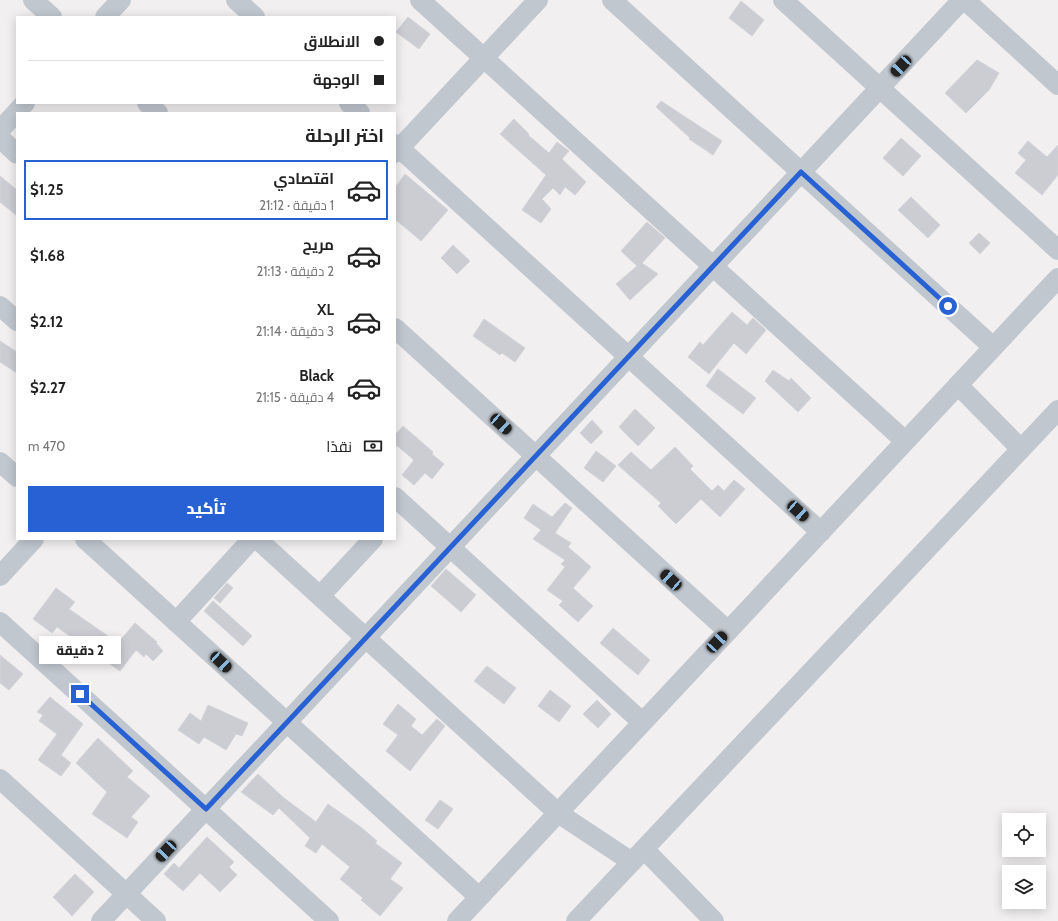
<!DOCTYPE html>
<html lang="ar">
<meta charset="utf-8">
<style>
body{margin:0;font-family:Cabin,Cairo,sans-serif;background:#f2f2f2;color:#222;direction:rtl;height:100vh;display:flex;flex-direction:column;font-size:15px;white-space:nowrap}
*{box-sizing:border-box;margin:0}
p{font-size:13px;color:#767676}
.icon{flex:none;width:22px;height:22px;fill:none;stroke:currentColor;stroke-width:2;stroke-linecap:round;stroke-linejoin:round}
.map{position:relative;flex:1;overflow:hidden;direction:ltr}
.panel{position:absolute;left:16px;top:112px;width:380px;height:428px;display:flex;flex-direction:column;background:#fff;border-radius:0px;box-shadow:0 2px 10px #0003;direction:rtl}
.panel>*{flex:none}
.guide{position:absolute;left:16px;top:16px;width:380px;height:88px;border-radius:0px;box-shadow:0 2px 10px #0003;direction:rtl;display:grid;align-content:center;height:88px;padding:0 12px;background:#fff}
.fabs{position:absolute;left:1002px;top:813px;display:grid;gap:8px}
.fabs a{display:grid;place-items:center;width:44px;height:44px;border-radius:0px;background:#fff;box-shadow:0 2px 10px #0003;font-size:20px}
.end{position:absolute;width:18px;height:18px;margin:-9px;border:5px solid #2761d3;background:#fff;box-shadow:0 0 0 2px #fff}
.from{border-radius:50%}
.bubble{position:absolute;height:28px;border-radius:0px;background:#fff;box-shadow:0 2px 10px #0003;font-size:13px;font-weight:800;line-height:28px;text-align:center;direction:rtl}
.car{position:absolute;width:12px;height:24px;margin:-12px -6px;border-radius:5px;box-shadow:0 0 3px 1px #0007;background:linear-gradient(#222 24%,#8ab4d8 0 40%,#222 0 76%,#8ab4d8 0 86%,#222 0)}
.guide b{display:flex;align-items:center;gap:14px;height:38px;font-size:15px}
.guide b+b{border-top:1px solid #e0e0e0}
.guide i{width:10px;height:10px;background:#222}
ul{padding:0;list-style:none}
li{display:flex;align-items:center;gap:12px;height:60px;margin:0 8px 6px;padding:0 4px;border:2px solid transparent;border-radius:0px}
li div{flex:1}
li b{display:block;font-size:15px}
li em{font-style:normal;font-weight:800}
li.selected{border-color:#2761d3}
li>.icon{width:36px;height:36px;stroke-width:1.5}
h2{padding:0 12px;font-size:18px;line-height:48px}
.pay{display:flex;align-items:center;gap:10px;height:44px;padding:0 12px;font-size:15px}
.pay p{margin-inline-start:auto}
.cta{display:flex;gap:8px;margin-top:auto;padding:8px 12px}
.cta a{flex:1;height:46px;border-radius:0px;background:#2761d3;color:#fff;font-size:16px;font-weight:800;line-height:46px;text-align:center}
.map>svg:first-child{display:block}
.building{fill:#cccdd3;stroke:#d3d4da}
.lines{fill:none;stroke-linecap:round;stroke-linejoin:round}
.minor{stroke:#c0c7cf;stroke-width:20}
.route{stroke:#2761d3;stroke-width:5}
</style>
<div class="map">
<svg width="1058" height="921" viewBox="0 0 1058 921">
<rect width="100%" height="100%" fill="#f1efef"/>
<g class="building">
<path d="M741 1 764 20 752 36 729 18Z"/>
<path d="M408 17 430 34 419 49 396 32Z"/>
<path d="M977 60 999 73 989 90 966 113 945 93Z"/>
<path d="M661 101 722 141 713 155 689 139 690 138 656 107Z"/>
<path d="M514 119 529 134 528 135 549 153 557 142 569 151 562 159 586 182 575 195 565 187 560 195 553 188 542 199 551 209 541 223 522 210 546 175 500 134Z"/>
<path d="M901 138 921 156 903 176 883 158Z"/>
<path d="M1028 141 1047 157 1058 145V175L1042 195 1015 173 1026 160 1018 153Z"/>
<path d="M405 174 448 210 421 241 395 219V188Z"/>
<path d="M0 176 17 190V216L0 202Z"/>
<path d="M911 197 940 225 928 238 898 210Z"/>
<path d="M647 222 665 238 642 263 658 274 630 300 616 284 637 266 621 251Z"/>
<path d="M979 233 990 243 980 254 969 243Z"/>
<path d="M453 245 470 261 457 274 441 258Z"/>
<path d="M732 312 747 325 753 318 766 330 746 354 734 343 709 374 688 357 700 342 703 345Z"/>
<path d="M484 319 525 348 515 362 502 353 500 355 473 336Z"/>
<path d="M0 341 17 352V373L0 362Z"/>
<path d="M718 369 756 398 743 414 706 386Z"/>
<path d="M773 370 789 381 791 378 811 398 798 412 765 381Z"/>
<path d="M635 409 655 428 638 446 619 427Z"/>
<path d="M592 420 603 432 591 444 580 433Z"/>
<path d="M403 426 433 452 432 454 444 464 432 479 425 473 414 485 402 475 414 460 395 444V435Z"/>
<path d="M675 447 693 466 690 469 712 491 718 485 724 491 734 480 745 489 720 517 701 499 676 524 658 506 661 503 618 465 631 452 651 470Z"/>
<path d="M596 451 616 466 603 482 584 468Z"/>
<path d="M565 503 572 508 555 533 571 543 568 547 591 567 573 588 593 606 578 622 559 605 563 601 547 590 565 567 561 564 565 560 533 539 541 530 524 518 533 504 552 517Z"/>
<path d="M446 569 476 595 461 612 431 586Z"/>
<path d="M227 583 233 588 220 603 214 598Z"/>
<path d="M56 588 75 602 69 609 118 643 135 623 157 642 156 643 163 651 153 661 146 654 144 657 136 650 120 671 57 627 52 633 33 619Z"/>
<path d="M213 601 252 636 243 646 204 611Z"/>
<path d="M613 628 650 660 638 675 600 643Z"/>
<path d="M0 655 23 674 9 690 0 683Z"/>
<path d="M487 666 516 688 504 704 474 681Z"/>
<path d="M550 690 571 706 559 722 538 706Z"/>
<path d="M50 697 83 724 61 755 71 763 61 776 38 760 57 734 39 721 43 715 37 712Z"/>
<path d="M597 700 611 714 598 728 583 714Z"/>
<path d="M398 704 416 719 411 726 422 735 437 719 445 726 410 771 386 751 398 735 383 724Z"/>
<path d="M208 705 248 723 242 736 236 734 226 750 204 737 199 744 178 730 190 713 201 721Z"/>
<path d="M98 738 133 771 127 777 150 796 131 817 138 822 127 838 92 814 107 792 76 763Z"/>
<path d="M258 774 284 798 316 822 328 804 362 828 377 841 375 843 402 863 390 879 403 888 380 916 361 900 363 898 340 879 350 867 322 844 316 853 305 846 310 838 279 808 273 815 241 792Z"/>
<path d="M440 800 453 809 438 829 425 820Z"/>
<path d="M207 837 234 862 229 867 237 875 220 892 200 873 183 891 164 874 174 863 179 868Z"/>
<path d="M75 874 94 892 72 916 53 897Z"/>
</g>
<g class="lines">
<g class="minor">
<path d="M33 0 52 17"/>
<path d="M236 0 255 17"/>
<path d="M420 0 905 441"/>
<path d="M612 0 993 347"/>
<path d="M783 0 1058 250"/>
<path d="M965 0 1058 85"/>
<path d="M105 17 121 0"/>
<path d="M147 103 158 113"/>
<path d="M349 103 360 113"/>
<path d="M0 130 25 103"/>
<path d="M0 138 17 154"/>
<path d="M395 144 821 532"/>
<path d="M395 153 538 0"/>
<path d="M0 306 17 321"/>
<path d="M395 328 728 631"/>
<path d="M958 385 1021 449"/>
<path d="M0 462 17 477"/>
<path d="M395 497 642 722"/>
<path d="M85 539 479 897"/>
<path d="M257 539 558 813 632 862"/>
<path d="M0 576 34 539"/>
<path d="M320 596 373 539"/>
<path d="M0 622 329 921"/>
<path d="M176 622 252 539"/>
<path d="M0 779 156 921"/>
<path d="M644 849 714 921"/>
<path d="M101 921 962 0"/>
<path d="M457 921 1058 278"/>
<path d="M576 921 1058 410"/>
</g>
</g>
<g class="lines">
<path class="route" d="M80 694 206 809 801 172 948 306"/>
</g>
</svg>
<div class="fabs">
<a><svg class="icon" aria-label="locate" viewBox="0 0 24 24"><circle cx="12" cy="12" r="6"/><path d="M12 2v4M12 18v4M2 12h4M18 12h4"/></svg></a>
<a><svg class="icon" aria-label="layers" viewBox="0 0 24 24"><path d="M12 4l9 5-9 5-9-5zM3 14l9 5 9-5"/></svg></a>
</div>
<i class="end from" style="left:948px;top:306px"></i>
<i class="end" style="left:80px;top:694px"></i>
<div class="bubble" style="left:39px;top:636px;width:82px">2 دقيقة</div>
<i class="car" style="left:901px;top:66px;rotate:223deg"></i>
<i class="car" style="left:501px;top:424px;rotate:132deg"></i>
<i class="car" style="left:798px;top:511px;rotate:132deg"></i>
<i class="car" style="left:671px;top:580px;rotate:312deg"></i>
<i class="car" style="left:717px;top:642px;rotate:43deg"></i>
<i class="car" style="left:221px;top:662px;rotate:133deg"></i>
<i class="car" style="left:166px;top:851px;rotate:223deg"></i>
<div class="guide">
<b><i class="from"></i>الانطلاق</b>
<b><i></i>الوجهة</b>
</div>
<section class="panel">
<h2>اختر الرحلة</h2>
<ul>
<li class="selected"><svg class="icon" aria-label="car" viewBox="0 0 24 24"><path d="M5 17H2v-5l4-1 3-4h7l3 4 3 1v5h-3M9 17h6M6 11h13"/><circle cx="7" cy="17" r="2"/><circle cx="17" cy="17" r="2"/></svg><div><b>اقتصادي</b><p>1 دقيقة · 21:12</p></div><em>$1.25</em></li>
<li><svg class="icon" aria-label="car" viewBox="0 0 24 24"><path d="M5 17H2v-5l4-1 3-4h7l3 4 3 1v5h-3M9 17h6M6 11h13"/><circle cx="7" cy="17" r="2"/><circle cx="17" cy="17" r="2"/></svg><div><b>مريح</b><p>2 دقيقة · 21:13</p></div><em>$1.68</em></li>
<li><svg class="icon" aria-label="car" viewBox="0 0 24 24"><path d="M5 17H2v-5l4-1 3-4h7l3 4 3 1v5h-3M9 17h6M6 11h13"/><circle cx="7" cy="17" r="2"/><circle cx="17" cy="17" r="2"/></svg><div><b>XL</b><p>3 دقيقة · 21:14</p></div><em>$2.12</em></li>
<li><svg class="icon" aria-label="car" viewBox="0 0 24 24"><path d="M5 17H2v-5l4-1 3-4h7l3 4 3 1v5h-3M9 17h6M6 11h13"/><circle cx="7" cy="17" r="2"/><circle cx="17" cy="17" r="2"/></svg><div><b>Black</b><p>4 دقيقة · 21:15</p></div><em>$2.27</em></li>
</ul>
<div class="pay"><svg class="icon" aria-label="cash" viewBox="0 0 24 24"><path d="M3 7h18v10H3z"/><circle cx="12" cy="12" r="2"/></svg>نقدًا<p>470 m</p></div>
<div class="cta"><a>تأكيد</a></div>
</section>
</div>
